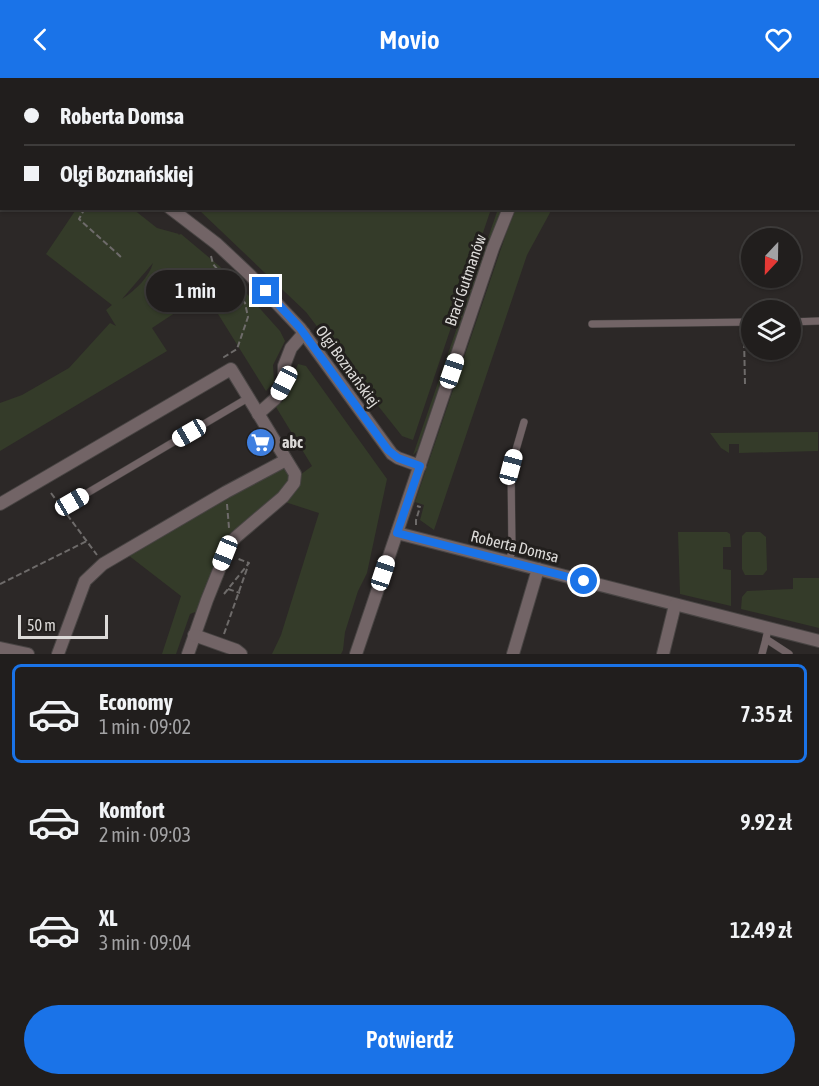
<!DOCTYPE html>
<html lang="pl">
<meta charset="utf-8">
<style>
body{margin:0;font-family:"Asap Condensed",sans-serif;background:#2d2b2a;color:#f1f3f6;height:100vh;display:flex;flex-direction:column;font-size:22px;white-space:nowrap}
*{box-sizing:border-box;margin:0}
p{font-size:20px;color:#a2a2a4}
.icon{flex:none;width:33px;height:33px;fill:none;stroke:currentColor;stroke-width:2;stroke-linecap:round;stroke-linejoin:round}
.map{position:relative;height:576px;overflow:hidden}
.sheet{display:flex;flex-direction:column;background:#211e1d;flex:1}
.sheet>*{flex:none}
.hud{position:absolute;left:0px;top:0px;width:819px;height:132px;box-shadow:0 2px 4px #0004,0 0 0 2px #3e3c3b;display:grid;align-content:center;height:132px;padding:0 24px;background:#211e1d}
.needle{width:39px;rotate:202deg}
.tools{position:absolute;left:741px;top:150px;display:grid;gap:12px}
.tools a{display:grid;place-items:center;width:60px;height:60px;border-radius:50%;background:#211e1d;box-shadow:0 2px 4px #0004,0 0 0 2px #3e3c3b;font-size:30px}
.scale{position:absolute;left:18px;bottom:15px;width:90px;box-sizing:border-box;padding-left:6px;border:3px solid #dcdad8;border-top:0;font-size:16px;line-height:21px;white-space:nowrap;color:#dcdad8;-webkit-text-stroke:4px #221f1d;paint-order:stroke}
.end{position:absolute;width:27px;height:27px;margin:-14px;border:8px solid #1a73e8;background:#fff;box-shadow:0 0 0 3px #fff}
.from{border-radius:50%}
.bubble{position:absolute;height:42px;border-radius:21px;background:#211e1d;box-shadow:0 2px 4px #0004,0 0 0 2px #3e3c3b;font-size:20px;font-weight:600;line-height:42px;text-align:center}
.car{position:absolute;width:18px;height:36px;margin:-18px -9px;border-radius:8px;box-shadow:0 0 4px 2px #0007;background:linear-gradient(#fff 24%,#345 0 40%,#fff 0 76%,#345 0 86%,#fff 0)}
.hud b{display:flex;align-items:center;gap:21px;height:57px;font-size:22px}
.hud b+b{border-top:2px solid #3e3c3b}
.hud i{width:15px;height:15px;background:#f1f3f6}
ul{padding:10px 0 0;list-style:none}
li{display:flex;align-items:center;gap:18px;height:99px;margin:0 12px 9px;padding:0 12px;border:3px solid transparent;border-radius:9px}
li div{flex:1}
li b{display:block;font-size:22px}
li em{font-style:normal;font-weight:600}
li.active{border-color:#1a73e8}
li>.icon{width:54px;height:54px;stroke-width:1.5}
.primary-button{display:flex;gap:12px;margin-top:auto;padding:12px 24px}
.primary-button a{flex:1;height:69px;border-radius:36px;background:#1a73e8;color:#fff;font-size:24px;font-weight:600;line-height:69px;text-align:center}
header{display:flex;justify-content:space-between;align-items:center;height:78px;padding:0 24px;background:#1a73e8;color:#fff;font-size:27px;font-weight:600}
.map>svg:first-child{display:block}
.green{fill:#343b29;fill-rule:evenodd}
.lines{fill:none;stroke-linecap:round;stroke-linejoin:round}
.service-casing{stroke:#484443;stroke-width:8}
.minor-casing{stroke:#484443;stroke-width:14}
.tertiary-casing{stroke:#484443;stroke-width:14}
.path{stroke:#6e6b6a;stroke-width:2;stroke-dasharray:6 3;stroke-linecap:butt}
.service{stroke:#726466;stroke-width:7}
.minor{stroke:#726466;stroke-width:12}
.tertiary{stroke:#726466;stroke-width:12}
.route{stroke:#1a73e8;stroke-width:8}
.labels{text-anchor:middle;stroke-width:6;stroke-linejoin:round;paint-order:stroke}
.street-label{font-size:16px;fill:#dcdad8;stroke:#221f1d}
.poi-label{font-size:16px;font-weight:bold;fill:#dcdad8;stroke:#221f1d;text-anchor:start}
</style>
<header><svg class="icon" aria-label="back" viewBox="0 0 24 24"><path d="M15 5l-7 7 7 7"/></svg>Movio<svg class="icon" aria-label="heart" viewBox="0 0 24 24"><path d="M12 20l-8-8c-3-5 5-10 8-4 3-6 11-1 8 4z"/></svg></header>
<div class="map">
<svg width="819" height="576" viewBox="0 0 819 576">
<rect width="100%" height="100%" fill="#2c2827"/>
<g class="green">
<path d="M27 0H416L418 1 30 2Z"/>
<path d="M77 130 133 131 157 150 179 156 178 157 181 156 230 197 280 253 285 263 273 287 274 304 266 313 205 215 152 250 167 273 0 373V325L22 317 69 290 110 245 116 248 106 232 112 227 46 176ZM153 185C149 199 136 212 122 221Z"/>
<path d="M198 131H491L413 362 402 358 360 305 306 234Z"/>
<path d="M498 131H501L417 373 413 377Z"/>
<path d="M516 131H552L527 177 434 452 420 442 424 427 415 424 506 156Z"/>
<path d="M298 286 306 288 387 401 367 495 358 513 345 554 343 572 341 576H272L281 557 319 435 285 424 238 452 198 533 190 536 176 576H162L181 518 128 477 277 390 285 389 292 403 312 388 276 329 286 320 293 308 294 296Z"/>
<path d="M818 354V373L739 375V366H729V375L721 370 710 355Z"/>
<path d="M678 454H727L730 456 731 469H723V491L731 492V528L680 516Z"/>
<path d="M746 454H760L766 459 767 492 763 497H745L742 491V458Z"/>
<path d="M793 500H819V550L741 531 742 519 747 513 793 511Z"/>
</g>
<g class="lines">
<defs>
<g id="service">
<path d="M790 244 819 243"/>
<path d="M592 246 752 244"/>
<path d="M72 424 248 320"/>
<path d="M509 484 512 472 511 389 524 344"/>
<path d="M768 550 766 561 789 576"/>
<path d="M762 576 766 561"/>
</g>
<g id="minor">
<path d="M0 2 2 3"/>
<path d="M170 130 217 166 250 197 300 250 392 376 398 380 420 388"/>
<path d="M258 336 275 321 284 305V288L291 270 304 255"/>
<path d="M0 426 231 291 295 396 294 405 283 419 236 459 229 467 207 522 188 576"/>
<path d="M397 455 819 563"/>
<path d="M194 557 236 572 241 576"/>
<path d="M0 570 28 576"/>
<path d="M58 576 85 503 103 486 226 414 286 382"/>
<path d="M513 576 538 491"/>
<path d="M663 576 675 527"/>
</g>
<g id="tertiary">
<path d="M600 2 602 0"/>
<path d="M356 576 493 170 509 130"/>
</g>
</defs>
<use href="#service" class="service-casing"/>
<use href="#minor" class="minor-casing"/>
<use href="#tertiary" class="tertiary-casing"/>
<g class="path">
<path d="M119 2 120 0"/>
<path d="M85 130 79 141 121 179"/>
<path d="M211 178 213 186 245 225 248 239 237 271 224 279 225 280"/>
<path d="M745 306 744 259 746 254"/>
<path d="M51 415 97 477"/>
<path d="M227 426 229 450"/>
<path d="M416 447V442L420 429 417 428"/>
<path d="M0 506 87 463"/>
<path d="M228 511 240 515"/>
<path d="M224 516 249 485 236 480"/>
<path d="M224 556 248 488"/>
</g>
<use href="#service" class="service"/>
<use href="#minor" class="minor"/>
<use href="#tertiary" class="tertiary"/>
</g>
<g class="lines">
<path class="route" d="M266 213 300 250 388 372 398 380 420 388 397 455 584 503"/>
</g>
<defs>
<symbol id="supermarket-disc" viewBox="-11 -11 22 22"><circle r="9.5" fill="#3f7fe0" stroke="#221f1d"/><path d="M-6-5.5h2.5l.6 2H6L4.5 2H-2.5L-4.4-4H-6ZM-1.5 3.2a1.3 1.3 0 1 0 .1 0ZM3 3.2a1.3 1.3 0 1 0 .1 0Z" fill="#fff"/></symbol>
</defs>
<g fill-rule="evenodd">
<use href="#supermarket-disc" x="244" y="348" width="33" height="33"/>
</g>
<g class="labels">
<g class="street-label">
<text transform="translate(465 202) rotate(-71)" y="6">Braci Gutmanów</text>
<text transform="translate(348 288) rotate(54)" y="6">Olgi Boznańskiej</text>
<text transform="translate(515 468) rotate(14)" y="6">Roberta Domsa</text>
</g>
<g class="poi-label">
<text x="282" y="370">abc</text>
</g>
</g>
</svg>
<div class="tools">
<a><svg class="needle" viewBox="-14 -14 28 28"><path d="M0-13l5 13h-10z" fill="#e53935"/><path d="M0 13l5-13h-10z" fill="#a2a2a4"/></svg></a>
<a><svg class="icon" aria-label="layers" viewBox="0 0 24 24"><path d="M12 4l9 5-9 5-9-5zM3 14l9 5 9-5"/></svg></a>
</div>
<div class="scale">50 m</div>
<i class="end from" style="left:584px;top:503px"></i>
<i class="end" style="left:266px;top:213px"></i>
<div class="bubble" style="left:146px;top:192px;width:99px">1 min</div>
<i class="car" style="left:452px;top:293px;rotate:19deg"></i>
<i class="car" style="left:284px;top:305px;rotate:208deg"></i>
<i class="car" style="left:189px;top:355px;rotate:240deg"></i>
<i class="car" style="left:511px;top:389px;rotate:15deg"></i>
<i class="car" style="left:72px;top:424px;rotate:60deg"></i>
<i class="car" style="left:225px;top:475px;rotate:202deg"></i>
<i class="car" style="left:383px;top:495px;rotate:18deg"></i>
<div class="hud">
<b><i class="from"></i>Roberta Domsa</b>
<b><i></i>Olgi Boznańskiej</b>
</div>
</div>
<section class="sheet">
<ul>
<li class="active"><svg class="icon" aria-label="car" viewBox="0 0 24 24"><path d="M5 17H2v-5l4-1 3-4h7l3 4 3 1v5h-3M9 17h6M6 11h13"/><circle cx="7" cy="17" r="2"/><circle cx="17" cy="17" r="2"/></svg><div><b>Economy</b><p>1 min · 09:02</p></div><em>7.35 zł</em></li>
<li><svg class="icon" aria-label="car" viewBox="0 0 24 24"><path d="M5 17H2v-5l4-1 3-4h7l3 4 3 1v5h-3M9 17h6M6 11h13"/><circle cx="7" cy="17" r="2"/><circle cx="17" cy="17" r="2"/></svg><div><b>Komfort</b><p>2 min · 09:03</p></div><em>9.92 zł</em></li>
<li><svg class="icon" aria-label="car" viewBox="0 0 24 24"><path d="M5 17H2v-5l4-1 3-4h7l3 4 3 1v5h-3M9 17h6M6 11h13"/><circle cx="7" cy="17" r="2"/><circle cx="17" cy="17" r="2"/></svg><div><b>XL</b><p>3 min · 09:04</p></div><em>12.49 zł</em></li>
</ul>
<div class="primary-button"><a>Potwierdź</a></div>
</section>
